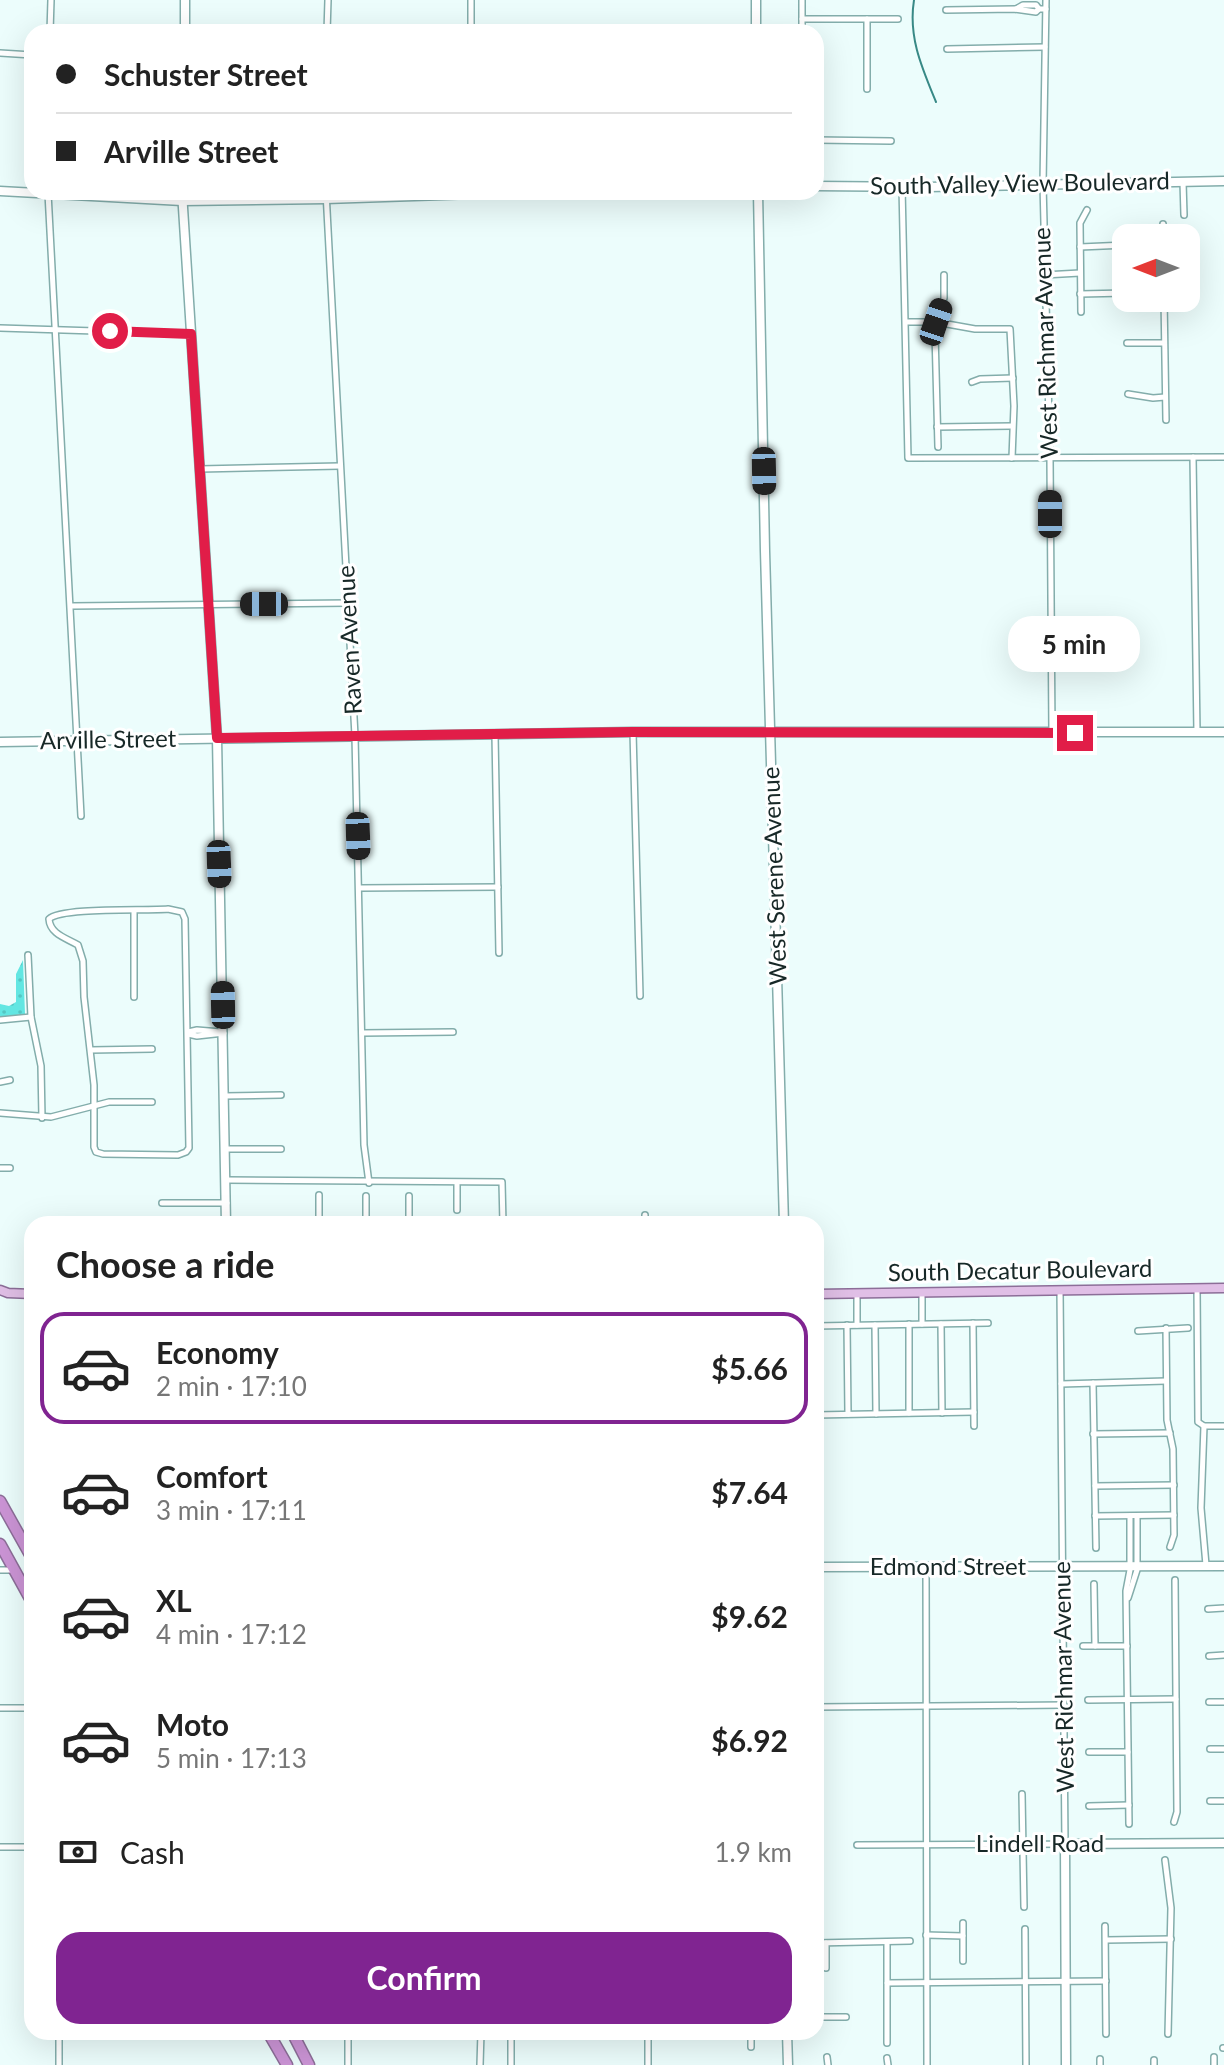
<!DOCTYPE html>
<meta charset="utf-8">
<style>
body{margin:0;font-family:Lato,sans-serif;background:#f6f6f6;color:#222;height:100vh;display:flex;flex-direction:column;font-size:30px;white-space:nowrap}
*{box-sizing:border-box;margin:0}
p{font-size:26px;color:#767676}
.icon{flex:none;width:44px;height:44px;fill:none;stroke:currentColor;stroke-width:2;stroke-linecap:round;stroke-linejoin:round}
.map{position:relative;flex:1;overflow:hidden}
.details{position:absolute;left:24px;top:1216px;width:800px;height:824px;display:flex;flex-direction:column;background:#fff;border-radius:24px;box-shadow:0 8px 32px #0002}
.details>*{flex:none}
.guide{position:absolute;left:24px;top:24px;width:800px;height:176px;border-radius:24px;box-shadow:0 8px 32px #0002;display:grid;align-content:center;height:176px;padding:0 32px;background:#fff}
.needle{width:52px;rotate:270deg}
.fabs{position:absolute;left:1112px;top:224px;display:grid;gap:16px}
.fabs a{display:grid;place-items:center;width:88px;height:88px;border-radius:16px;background:#fff;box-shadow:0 8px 32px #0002;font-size:40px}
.end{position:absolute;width:36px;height:36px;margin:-18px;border:10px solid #e11d48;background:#fff;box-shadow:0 0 0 4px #fff}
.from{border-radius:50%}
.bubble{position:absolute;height:56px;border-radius:24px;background:#fff;box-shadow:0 8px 32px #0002;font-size:26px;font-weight:700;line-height:56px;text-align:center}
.car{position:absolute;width:24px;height:48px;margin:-24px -12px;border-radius:10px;box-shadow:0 0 6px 2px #0007;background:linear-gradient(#222 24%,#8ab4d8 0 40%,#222 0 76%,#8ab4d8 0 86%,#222 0)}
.guide b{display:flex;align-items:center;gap:28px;height:76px;font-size:30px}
.guide b+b{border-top:2px solid #e0e0e0}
.guide i{width:20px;height:20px;background:#222}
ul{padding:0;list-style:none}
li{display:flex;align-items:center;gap:24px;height:112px;margin:0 16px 12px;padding:0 16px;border:4px solid transparent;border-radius:24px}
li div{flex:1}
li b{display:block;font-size:30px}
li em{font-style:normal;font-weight:700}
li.on{border-color:#802491}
li>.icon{width:72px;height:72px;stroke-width:1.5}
h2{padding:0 32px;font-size:36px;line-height:96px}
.pay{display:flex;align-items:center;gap:20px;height:88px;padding:0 32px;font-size:30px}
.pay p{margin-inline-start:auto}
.cta{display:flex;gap:16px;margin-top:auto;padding:16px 32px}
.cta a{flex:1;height:92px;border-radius:24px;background:#802491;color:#fff;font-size:32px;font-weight:700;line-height:92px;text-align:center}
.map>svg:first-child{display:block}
.grass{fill:url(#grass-dots)}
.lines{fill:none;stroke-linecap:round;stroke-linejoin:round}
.stream{stroke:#388986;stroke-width:2}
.street-casing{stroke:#83adab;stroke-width:8}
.secondary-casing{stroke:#83adab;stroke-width:11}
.primary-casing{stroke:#8c6e98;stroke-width:11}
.highway-casing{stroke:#8c6e98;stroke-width:13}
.street{stroke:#fff;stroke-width:5}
.secondary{stroke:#fff;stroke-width:8}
.primary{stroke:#e0bfe6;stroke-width:8}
.highway{stroke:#cb94d5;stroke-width:10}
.route{stroke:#e11d48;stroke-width:10}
.labels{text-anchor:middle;stroke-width:6;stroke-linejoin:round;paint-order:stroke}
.street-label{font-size:24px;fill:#172827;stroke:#fff}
</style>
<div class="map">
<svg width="1224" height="2065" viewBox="0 0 1224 2065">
<defs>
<pattern id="grass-dots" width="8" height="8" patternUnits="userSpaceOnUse" patternTransform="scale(2)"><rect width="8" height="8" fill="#63e6e2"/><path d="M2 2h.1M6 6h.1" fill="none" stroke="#55c5c2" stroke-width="1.8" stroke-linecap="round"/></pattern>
</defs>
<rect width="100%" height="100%" fill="#ecfdfc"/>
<path class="grass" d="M23 960 25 1014 0 1017V1004L9 1006 16 1002V974Z"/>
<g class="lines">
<path class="stream" d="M914 0C908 37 922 68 936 102"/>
<defs>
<g id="street">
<path d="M802 0V32"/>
<path d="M1046 0 1043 184 1050 458 1052 733"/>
<path d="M1016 9 1023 5H1036L1039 9"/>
<path d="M946 10 1015 9 1036 12 1039 9H1046"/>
<path d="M802 19H898"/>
<path d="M867 19V89"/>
<path d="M50 32 51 0"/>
<path d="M327 32 328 0"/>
<path d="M471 32V0"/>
<path d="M947 49 1045 47"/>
<path d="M0 53 32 55"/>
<path d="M816 140 891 141"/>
<path d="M1183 182 1184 215"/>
<path d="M902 187 908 458 1224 457"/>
<path d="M326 192 355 736 364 1145 369 1183"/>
<path d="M48 193 81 816"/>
<path d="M1163 224V238"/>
<path d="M1080 247 1126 245"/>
<path d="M1044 275 1080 273"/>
<path d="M1080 294 1126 293"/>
<path d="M1164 298 1166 420"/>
<path d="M1081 312 1080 223 1087 210"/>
<path d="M906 322H936L975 329H1010L1014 406 1012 458"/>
<path d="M0 328 191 334"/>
<path d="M1127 343H1164"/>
<path d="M972 382 980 379 1013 378"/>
<path d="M1128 394 1153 398 1165 397"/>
<path d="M937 427 1012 426"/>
<path d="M938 447 935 333 944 298V275"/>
<path d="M1193 457 1197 732"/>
<path d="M200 469 340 466"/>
<path d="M72 606 348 603"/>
<path d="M633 732 640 996"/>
<path d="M495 735 499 953"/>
<path d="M360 888 498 887"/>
<path d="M168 909 182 912 185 919 189 1148 186 1152 178 1155 103 1154 96 1152 94 1147V1085L84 997 83 961 78 945C66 938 50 934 49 919 61 907 145 911 168 909Z"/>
<path d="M134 912V997"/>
<path d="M28 955 31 1017 41 1066 42 1118"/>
<path d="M0 1020 31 1017"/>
<path d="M188 1032 197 1030 221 1032"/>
<path d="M362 1033 453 1032"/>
<path d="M188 1034 197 1036 224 1033"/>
<path d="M91 1050 152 1049"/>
<path d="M0 1082 10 1080"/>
<path d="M225 1096 281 1095"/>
<path d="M0 1113 51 1117 109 1102H152"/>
<path d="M226 1149H281"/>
<path d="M0 1168H10"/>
<path d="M227 1180 502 1182 503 1224"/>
<path d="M457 1184V1210"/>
<path d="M319 1195V1224"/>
<path d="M366 1196V1224"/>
<path d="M409 1196V1224"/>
<path d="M162 1203H227"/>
<path d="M645 1224V1215"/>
<path d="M1197 1288 1198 1422 1204 1426H1224"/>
<path d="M857 1293V1325"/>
<path d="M922 1293V1324"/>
<path d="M973 1323 974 1426"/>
<path d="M909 1324V1413"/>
<path d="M941 1324 942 1413"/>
<path d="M847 1325 848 1414"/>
<path d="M875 1325 876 1414"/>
<path d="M816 1326 988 1323"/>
<path d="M1166 1328 1167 1420 1173 1449 1174 1535 1170 1547"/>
<path d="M1138 1331 1188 1328"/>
<path d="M1093 1383 1096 1548"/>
<path d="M1061 1384 1166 1381"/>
<path d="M816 1415 974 1412"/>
<path d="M1204 1426 1201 1508 1206 1565"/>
<path d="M1093 1434 1170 1433"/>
<path d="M1095 1486 1174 1485"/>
<path d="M1095 1516 1174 1515"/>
<path d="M926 1567 927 2065"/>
<path d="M0 1570H14"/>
<path d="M1094 1584 1095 1646"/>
<path d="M1128 1598 1137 1570V1516"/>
<path d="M1208 1609 1224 1608"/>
<path d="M1083 1646H1127"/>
<path d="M1209 1656 1224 1655"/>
<path d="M1088 1700 1176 1699"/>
<path d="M1209 1702H1224"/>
<path d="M816 1707 1064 1705"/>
<path d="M0 1708H32"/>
<path d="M1210 1749H1224"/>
<path d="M1089 1752H1128"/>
<path d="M1022 1794 1024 1907"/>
<path d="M1210 1801H1224"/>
<path d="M1089 1806 1129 1805"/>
<path d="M1174 1822 1177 1812 1175 1580"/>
<path d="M1129 1824 1126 1591 1130 1570V1516"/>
<path d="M857 1845 1065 1844 1060 1290"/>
<path d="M0 1847H32"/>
<path d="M1165 1860 1171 1908 1168 2034"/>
<path d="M963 1923V1961"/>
<path d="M1105 1926 1106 2034"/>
<path d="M1025 1929 1026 2065"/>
<path d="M926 1935 963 1936"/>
<path d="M1106 1940 1171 1939"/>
<path d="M887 1942V2043"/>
<path d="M816 1943 910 1941"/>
<path d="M826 1943V1968"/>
<path d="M887 1983 1106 1981"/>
<path d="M816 2017H846"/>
<path d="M59 2032V2065"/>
<path d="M348 2032V2065"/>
<path d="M511 2032V2065"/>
<path d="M607 2032V2034"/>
<path d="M648 2032V2065"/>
<path d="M751 2032V2047"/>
<path d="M1223 2048H1224"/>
<path d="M827 2057 828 2065"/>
<path d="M887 2058 888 2065"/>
<path d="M1154 2060V2065"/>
<path d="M480 2065 481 2032"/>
<path d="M1100 2065V2059"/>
<path d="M1214 2065V2057"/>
</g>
<g id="secondary">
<path d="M185 32V0"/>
<path d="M756 32V0"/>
<path d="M816 186 928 187 1224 181"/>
<path d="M0 191 182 201 326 199 528 192"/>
<path d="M182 192 217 738 226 1224"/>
<path d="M758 192 765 551 784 1224"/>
<path d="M0 742 633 732H1224"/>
<path d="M816 1567 1224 1566"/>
<path d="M787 2032 788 2065"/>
<path d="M1066 2065 1065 1844 1224 1843"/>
</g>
<g id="primary">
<path d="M0 1290 8 1293 32 1294"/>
<path d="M816 1294 1224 1288"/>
</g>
<g id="highway">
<path d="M0 1501 32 1558"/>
<path d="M0 1544 32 1602"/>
<path d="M268 2032 287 2065"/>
<path d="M292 2032 309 2065"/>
</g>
</defs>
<use href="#street" class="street-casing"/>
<use href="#secondary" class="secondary-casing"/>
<use href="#primary" class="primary-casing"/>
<use href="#highway" class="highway-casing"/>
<use href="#street" class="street"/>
<use href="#secondary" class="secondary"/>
<use href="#primary" class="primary"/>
<use href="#highway" class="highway"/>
</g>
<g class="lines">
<path class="route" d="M110 331 191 334 217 738 633 732 1075 733"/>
</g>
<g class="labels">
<g class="street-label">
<text transform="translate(1020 184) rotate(-1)" y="8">South Valley View Boulevard</text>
<text transform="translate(1046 343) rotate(-92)" y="8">West Richmar Avenue</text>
<text transform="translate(350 640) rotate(-93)" y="8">Raven Avenue</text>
<text transform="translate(108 740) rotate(-1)" y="8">Arville Street</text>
<text transform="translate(775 876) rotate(-92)" y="8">West Serene Avenue</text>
<text transform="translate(1020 1271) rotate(-1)" y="8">South Decatur Boulevard</text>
<text x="948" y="1575">Edmond Street</text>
<text transform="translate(1064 1677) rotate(-91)" y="8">West Richmar Avenue</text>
<text x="1040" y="1852">Lindell Road</text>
</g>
</g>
</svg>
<div class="fabs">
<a><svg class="needle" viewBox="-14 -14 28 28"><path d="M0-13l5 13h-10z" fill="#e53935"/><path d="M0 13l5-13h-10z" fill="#767676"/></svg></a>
</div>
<i class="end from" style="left:110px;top:331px"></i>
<i class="end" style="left:1075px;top:733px"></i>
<div class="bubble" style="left:1008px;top:616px;width:132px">5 min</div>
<i class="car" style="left:936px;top:322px;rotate:19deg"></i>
<i class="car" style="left:764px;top:471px;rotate:179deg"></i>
<i class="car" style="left:1050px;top:514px;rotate:0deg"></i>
<i class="car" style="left:264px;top:604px;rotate:270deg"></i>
<i class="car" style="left:358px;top:836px;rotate:178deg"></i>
<i class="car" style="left:219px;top:864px;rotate:178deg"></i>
<i class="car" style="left:223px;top:1005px;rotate:359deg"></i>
<div class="guide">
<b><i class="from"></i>Schuster Street</b>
<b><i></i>Arville Street</b>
</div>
<section class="details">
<h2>Choose a ride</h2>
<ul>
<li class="on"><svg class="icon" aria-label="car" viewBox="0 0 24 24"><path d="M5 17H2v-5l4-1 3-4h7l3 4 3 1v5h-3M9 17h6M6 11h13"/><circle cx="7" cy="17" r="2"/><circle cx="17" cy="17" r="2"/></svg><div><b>Economy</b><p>2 min · 17:10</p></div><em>$5.66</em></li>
<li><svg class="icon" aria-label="car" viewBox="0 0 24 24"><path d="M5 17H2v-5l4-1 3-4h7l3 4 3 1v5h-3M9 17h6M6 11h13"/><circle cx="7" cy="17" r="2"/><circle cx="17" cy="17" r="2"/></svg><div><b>Comfort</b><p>3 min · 17:11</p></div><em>$7.64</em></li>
<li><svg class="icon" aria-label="car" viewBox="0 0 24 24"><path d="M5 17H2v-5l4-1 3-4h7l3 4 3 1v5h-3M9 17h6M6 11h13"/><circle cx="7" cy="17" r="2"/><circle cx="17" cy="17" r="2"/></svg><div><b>XL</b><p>4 min · 17:12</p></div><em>$9.62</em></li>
<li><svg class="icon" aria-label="car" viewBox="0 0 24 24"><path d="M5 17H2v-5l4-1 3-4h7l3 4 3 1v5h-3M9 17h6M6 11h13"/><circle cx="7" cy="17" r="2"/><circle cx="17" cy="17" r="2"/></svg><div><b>Moto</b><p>5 min · 17:13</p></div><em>$6.92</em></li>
</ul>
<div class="pay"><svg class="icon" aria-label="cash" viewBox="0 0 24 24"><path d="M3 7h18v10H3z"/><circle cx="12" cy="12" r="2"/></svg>Cash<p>1.9 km</p></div>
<div class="cta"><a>Confirm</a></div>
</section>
</div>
